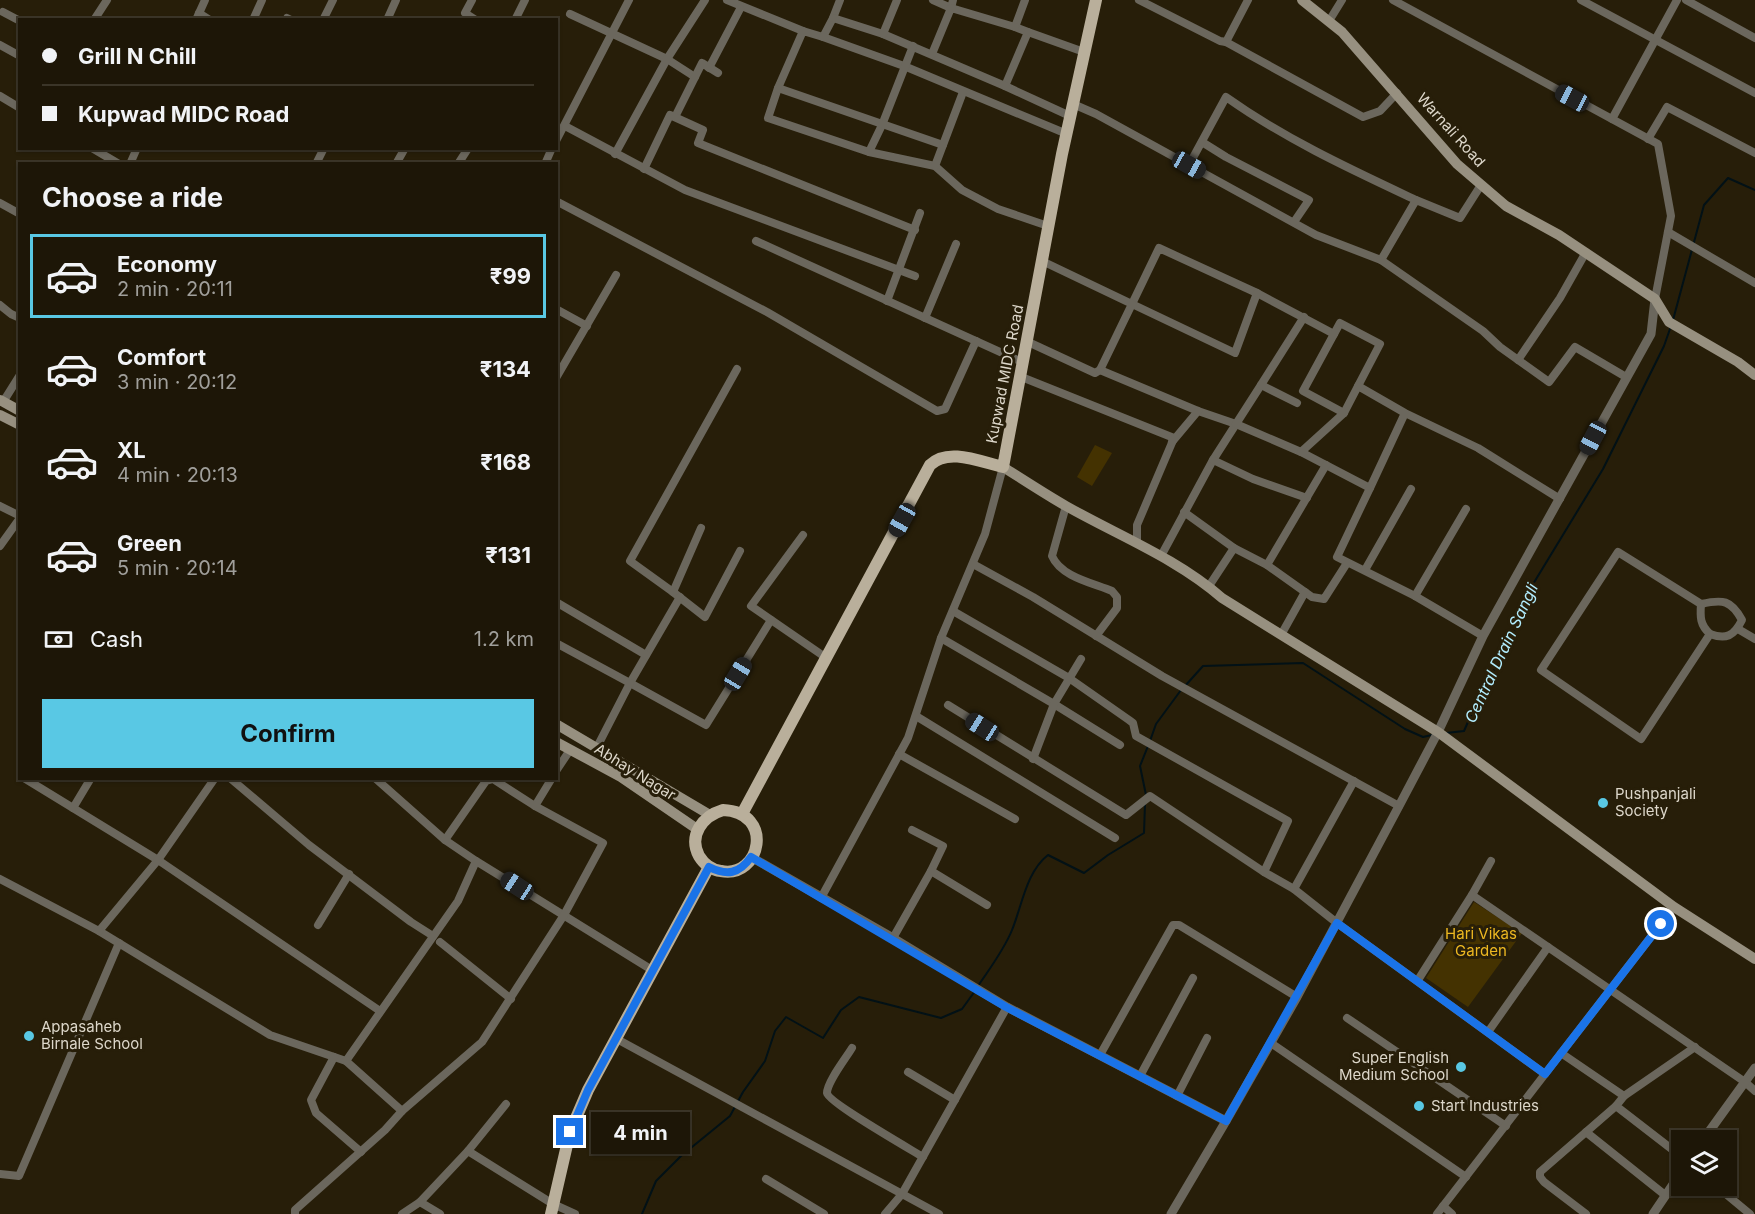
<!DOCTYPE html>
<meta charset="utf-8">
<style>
body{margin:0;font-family:Inter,sans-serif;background:#2a2315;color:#f1f3f6;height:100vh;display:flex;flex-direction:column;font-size:22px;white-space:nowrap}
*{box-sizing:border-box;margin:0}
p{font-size:20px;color:#a09f9b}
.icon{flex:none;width:33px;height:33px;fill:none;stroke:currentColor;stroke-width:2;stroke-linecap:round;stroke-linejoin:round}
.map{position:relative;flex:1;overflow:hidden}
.details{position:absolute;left:18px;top:162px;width:540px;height:618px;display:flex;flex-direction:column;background:#1d1607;border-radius:0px;box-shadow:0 2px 4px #0004,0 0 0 2px #3b3528}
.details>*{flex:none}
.hud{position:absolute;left:18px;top:18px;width:540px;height:132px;border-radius:0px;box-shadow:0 2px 4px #0004,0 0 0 2px #3b3528;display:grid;align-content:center;height:132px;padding:0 24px;background:#1d1607}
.fabs{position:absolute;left:1671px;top:1130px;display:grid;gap:12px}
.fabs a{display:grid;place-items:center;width:66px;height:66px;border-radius:0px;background:#1d1607;box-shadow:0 2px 4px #0004,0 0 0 2px #3b3528;font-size:30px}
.end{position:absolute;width:27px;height:27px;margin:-14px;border:8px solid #1a73e8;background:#fff;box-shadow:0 0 0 3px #fff}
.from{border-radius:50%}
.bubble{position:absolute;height:42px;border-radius:0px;background:#1d1607;box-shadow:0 2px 4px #0004,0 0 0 2px #3b3528;font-size:20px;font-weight:700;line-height:42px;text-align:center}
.car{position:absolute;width:18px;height:36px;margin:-18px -9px;border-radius:8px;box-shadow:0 0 4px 2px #0007;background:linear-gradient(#222 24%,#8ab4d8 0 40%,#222 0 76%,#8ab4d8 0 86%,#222 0)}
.hud b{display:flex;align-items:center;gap:21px;height:57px;font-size:22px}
.hud b+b{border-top:2px solid #3b3528}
.hud i{width:15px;height:15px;background:#f1f3f6}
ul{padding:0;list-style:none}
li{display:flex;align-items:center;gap:18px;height:84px;margin:0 12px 9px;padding:0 12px;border:3px solid transparent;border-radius:0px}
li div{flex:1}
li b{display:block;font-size:22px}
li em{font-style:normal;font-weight:700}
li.selected{border-color:#59c8e4}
li>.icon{width:54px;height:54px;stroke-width:1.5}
h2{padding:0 24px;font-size:27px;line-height:72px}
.pay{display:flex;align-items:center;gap:15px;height:66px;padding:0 24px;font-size:22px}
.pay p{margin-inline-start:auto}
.action{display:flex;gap:12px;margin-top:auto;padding:12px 24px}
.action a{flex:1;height:69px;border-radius:0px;background:#59c8e4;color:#111;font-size:24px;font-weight:700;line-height:69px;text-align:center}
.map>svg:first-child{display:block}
.green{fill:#443201}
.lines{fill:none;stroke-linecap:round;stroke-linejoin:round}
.stream{stroke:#021116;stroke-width:2}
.minor{stroke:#6b675d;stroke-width:8}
.tertiary{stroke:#6b675d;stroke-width:9}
.secondary{stroke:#979080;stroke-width:10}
.primary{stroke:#b9af9b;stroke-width:12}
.route{stroke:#1a73e8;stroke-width:8}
.poi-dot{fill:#59c8e4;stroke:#271e09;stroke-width:2}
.labels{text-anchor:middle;stroke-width:6;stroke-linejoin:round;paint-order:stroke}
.street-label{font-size:15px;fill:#ddd7ca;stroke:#271e09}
.poi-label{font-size:15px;fill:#ddd7ca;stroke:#271e09;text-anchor:start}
.park-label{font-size:15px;fill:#edb821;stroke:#271e09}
.water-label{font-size:16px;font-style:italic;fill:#b2edfe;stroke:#271e09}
</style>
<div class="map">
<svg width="1755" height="1214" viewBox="0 0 1755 1214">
<rect width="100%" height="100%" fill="#271e09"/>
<g class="green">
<path d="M1095 445 1112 453 1092 486 1077 477Z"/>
<path d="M1474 902 1522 933 1468 1007 1426 978Z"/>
</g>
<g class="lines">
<g class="stream">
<path d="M1673 320 1704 205 1728 178 1755 190"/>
<path d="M1185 686 1203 666 1303 663 1405 729 1423 737 1432 735"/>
<path d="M1446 733 1464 731 1478 699 1513 636 1524 599 1603 469 1664 346 1671 326"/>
<path d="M1150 741 1156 724 1181 690"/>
<path d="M1146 795 1140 766 1148 746"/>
<path d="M978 986C990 968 1004 950 1012 930 1022 906 1026 872 1048 855L1084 873 1108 855 1144 833 1145 804"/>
<path d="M642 1214 656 1181 681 1156 730 1116 743 1092 765 1061 775 1031 786 1017 823 1038 841 1010 859 997 941 1018 962 1009 975 991"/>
</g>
<g class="minor">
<path d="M472 0 465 13 476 20"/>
<path d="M727 0 803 31"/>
<path d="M840 0 833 18 823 37 803 31 778 88 768 118 869 152"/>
<path d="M933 0 951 8 953 0"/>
<path d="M1025 0 1015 27 1028 32 1005 86 1070 116"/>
<path d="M1139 0 1220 41 1226 42 1363 117 1380 111 1397 93"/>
<path d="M1393 0 1658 144 1671 216 1655 299"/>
<path d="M1581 0 1755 93"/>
<path d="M1686 0 1755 38"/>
<path d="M3 12 20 21"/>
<path d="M199 13 210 20"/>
<path d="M570 14 667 59 695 77"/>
<path d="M287 18 291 20"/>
<path d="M833 18 883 34 1005 86"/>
<path d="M94 20 107 0"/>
<path d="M196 20 205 0"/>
<path d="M253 20 262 0"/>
<path d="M323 20 333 0"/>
<path d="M387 20 396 0"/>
<path d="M515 20 525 0"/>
<path d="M1329 21 1342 0"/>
<path d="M1028 32 1084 52"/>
<path d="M883 34 897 0"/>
<path d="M823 37 904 66 1067 134"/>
<path d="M1226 42 1248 0"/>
<path d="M0 45 20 56"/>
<path d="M913 46 882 125 869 152 935 166 962 190 998 209 1048 226"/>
<path d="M932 54 951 8 1015 27"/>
<path d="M709 68 740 9"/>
<path d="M778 88 943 145"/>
<path d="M0 96 20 108"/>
<path d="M1073 104 1096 114 1316 235 1381 260 1483 331 1500 347 1549 382 1575 347 1626 377"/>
<path d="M675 117 702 63 718 73"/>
<path d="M1612 119 1677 0"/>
<path d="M565 126 685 190 915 276"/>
<path d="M1648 139 1667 107 1755 153"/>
<path d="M556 141 629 0"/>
<path d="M1202 142 1226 157 1309 200 1294 222"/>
<path d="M92 148 119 164"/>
<path d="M615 154 667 59 705 0"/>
<path d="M130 164 137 148"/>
<path d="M316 164 324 148"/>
<path d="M396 164 405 148"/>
<path d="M458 164 467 150"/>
<path d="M545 164 552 148"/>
<path d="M1189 165 1226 97C1285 139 1350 169 1416 200"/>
<path d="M935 166 963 92"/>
<path d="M644 169 670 115 703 130 698 143 915 230"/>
<path d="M556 201 767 312 937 411 945 409 976 341"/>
<path d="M0 203 20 214"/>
<path d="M1668 232 1755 283"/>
<path d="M756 241 1022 362"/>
<path d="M1159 248 1257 293 1235 353 1132 304Z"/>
<path d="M1381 260 1416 200 1460 218 1481 185"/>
<path d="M1257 293 1334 334"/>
<path d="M887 301 920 213"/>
<path d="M0 305 11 314 20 318"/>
<path d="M556 309 587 326"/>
<path d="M925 318 956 244"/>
<path d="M1026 341 1095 373 1100 370 1132 304 1042 261"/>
<path d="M1518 360 1560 298 1586 252"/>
<path d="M1100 370 1198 411 1236 424 1213 460 1161 556"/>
<path d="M1019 376 1174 438 1137 525V543"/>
<path d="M556 378 616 275"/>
<path d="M1261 385 1236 424 1301 452"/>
<path d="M3 402 20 375"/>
<path d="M1297 403 1261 385 1304 317"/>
<path d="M1344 413 1303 391 1340 323 1380 344 1358 386"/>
<path d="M1405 413 1370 488 1301 452 1344 413 1358 386 1405 413 1478 448 1560 499"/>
<path d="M1172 442 1198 411"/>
<path d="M1213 460 1253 479 1307 498"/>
<path d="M1326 465 1267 565 1312 597 1324 599 1347 563"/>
<path d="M1370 488 1337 557 1415 596 1483 636"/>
<path d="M0 506 20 516"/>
<path d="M1066 506 1052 556C1061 577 1093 583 1112 591L1117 597V608L1096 636"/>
<path d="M1184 512 1234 548"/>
<path d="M701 528 673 592 705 617 740 551"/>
<path d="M803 535 751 606 825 657"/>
<path d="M0 546 20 518"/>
<path d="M1618 552 1701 604C1723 599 1731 600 1742 620 1734 636 1726 640 1710 634L1641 739 1541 670Z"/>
<path d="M973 564 1033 597 1162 676 1399 806"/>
<path d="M1365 570 1411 489"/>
<path d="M1209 586 1234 548 1267 565"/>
<path d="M673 592 630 561 737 369"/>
<path d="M1415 596 1466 509"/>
<path d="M680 597 630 683 706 725 771 620"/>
<path d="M556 602 646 655"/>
<path d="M1701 604C1700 617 1700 625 1710 634"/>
<path d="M953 611 1069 678 1129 720 1133 723 1136 736 1288 821 1264 872 1294 889"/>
<path d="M1738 629 1755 639"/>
<path d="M1281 635 1305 592"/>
<path d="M941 638 1054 704 1120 745"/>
<path d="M556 643 630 683 596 749"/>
<path d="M948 705 1126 815 1150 796 1264 872"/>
<path d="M916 716 1115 838"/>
<path d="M899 754 1015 819"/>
<path d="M1033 759 1054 704 1081 659"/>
<path d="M556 771 570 750"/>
<path d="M24 778 158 860 380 1011"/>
<path d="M215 778 158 860 99 931 270 1035 346 1061 402 1111"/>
<path d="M230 778 309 845 411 922 433 936"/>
<path d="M1354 781 1294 889 1337 923 1545 1074"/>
<path d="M535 806 552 778"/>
<path d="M73 808 91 778"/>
<path d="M912 830 943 846 931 871"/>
<path d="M476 861 652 970"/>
<path d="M0 879 99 931"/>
<path d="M1472 895 1491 861"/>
<path d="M821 898 908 738 941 638 985 534 1003 467"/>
<path d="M318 925 349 874"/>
<path d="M893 938 931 871 987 905"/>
<path d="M440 942 511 999"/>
<path d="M1418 980 1472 895 1745 1082 1755 1091"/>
<path d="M1347 1018 1506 1126"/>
<path d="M1488 1032 1548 947"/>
<path d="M615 1038 939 1214"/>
<path d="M1271 1043 1466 1177"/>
<path d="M852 1048C846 1058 827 1082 827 1093 828 1102 910 1149 923 1157"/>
<path d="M1561 1053 1624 1096 1616 1106 1682 1157"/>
<path d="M1100 1055 1173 925H1179L1297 997"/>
<path d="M334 1057 311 1100 316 1113 361 1152"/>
<path d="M346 1061 458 901 476 861 445 840 375 778"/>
<path d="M908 1072 955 1100"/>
<path d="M1140 1076 1193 978"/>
<path d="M1177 1096 1207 1038"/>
<path d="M1624 1096 1695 1047"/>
<path d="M1586 1132 1665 1195"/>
<path d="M468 1151 553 1204 575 1214"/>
<path d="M0 1174 19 1176 119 943"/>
<path d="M766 1179 824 1214"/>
<path d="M1715 1185 1750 1214"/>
<path d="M1443 1206 1452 1214"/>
<path d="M295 1214V1210L385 1130 402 1111 482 1042 564 915 603 843 535 806 493 779 486 781 445 840"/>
<path d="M402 1214 420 1202"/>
<path d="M440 1214 420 1202 468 1151 506 1104"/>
<path d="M885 1214 902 1194 1007 1007"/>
<path d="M1437 1214 1674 907"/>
<path d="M1586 1214 1544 1182 1540 1177V1172L1616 1106"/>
</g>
<g class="tertiary">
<path d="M751 857 893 938 1007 1007 1226 1121 1171 1214"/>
<path d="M1226 1121 1297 997 1399 806 1438 732 1483 636 1651 334 1655 299"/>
<path d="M1703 1140 1755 1068"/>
<path d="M1653 1214 1682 1171"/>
</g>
<g class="secondary">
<path d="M1302 0 1342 32 1457 164 1506 206 1559 235 1655 299 1669 322 1738 362 1755 375"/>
<path d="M0 400 20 411"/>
<path d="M0 415 20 425"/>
<path d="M1003 467C1024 480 1045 494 1066 506 1119 536 1176 558 1222 598L1438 732 1674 907 1755 959"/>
<path d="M556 724 710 815"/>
<path d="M556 742 621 777 697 829"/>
</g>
<g class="primary">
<path d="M723 810C775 812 761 879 721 871 711 870 704 864 699 856 688 835 703 816 723 810Z"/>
<path d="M742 814 930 465C948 447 981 462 1003 467L1062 154 1096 0"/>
<path d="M551 1214 570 1132 588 1090 709 867"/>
</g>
</g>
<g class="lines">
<path class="route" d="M570 1132 588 1090 709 867C727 876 739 874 751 857L1006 1007 1226 1121 1337 923 1545 1074 1661 924"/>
</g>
<g class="poi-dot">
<circle cx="1603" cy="803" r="6"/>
<circle cx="29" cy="1036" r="6"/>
<circle cx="1461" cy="1067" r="6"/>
<circle cx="1419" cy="1106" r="6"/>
</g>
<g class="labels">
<g class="street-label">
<text transform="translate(1451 130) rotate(48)" y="5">Warnali Road</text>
<text transform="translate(1005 374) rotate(-79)" y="5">Kupwad MIDC Road</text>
<text transform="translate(635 772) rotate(32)" y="5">Abhay Nagar</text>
</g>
<g class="poi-label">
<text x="1615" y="799">Pushpanjali<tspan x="1615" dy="17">Society</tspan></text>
<text x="41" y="1032">Appasaheb<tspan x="41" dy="17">Birnale School</tspan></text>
<text x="1449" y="1063" text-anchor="end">Super English<tspan x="1449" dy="17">Medium School</tspan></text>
<text x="1431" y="1111">Start Industries</text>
</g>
<g class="park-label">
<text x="1481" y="939">Hari Vikas<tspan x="1481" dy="17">Garden</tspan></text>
</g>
<g class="water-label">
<text transform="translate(1501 653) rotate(-65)" y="6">Central Drain Sangli</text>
</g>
</g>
</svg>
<div class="fabs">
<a><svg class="icon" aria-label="layers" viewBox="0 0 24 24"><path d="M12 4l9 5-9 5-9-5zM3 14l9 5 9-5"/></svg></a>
</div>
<i class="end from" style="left:1661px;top:924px"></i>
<i class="end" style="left:570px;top:1132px"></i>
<div class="bubble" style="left:591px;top:1112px;width:99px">4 min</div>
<i class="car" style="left:1572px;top:98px;rotate:298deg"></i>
<i class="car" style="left:1189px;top:165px;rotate:119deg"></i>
<i class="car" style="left:1593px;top:438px;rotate:208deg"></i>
<i class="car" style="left:902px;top:520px;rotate:209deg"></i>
<i class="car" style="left:738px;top:674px;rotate:31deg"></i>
<i class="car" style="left:982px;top:727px;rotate:302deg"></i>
<i class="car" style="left:517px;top:886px;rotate:303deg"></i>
<div class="hud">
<b><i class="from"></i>Grill N Chill</b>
<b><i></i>Kupwad MIDC Road</b>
</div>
<section class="details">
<h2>Choose a ride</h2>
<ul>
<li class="selected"><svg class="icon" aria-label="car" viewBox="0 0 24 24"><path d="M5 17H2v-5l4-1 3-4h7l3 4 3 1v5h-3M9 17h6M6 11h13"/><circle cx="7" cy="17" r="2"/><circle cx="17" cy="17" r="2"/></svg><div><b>Economy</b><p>2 min · 20:11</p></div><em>₹99</em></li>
<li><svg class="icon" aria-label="car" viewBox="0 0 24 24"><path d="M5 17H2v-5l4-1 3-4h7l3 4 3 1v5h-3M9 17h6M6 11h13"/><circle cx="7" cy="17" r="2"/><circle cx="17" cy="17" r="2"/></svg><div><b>Comfort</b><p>3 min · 20:12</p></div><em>₹134</em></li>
<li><svg class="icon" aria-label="car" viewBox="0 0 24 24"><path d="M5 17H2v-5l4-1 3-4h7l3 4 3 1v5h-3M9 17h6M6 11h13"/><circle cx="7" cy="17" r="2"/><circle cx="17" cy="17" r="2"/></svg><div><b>XL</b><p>4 min · 20:13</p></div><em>₹168</em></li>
<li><svg class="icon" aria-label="car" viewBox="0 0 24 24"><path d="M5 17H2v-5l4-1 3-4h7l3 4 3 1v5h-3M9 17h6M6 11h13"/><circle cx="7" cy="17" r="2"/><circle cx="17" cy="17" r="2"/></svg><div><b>Green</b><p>5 min · 20:14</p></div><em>₹131</em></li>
</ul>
<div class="pay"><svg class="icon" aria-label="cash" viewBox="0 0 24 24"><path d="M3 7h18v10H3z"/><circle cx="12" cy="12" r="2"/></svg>Cash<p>1.2 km</p></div>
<div class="action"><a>Confirm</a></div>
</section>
</div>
